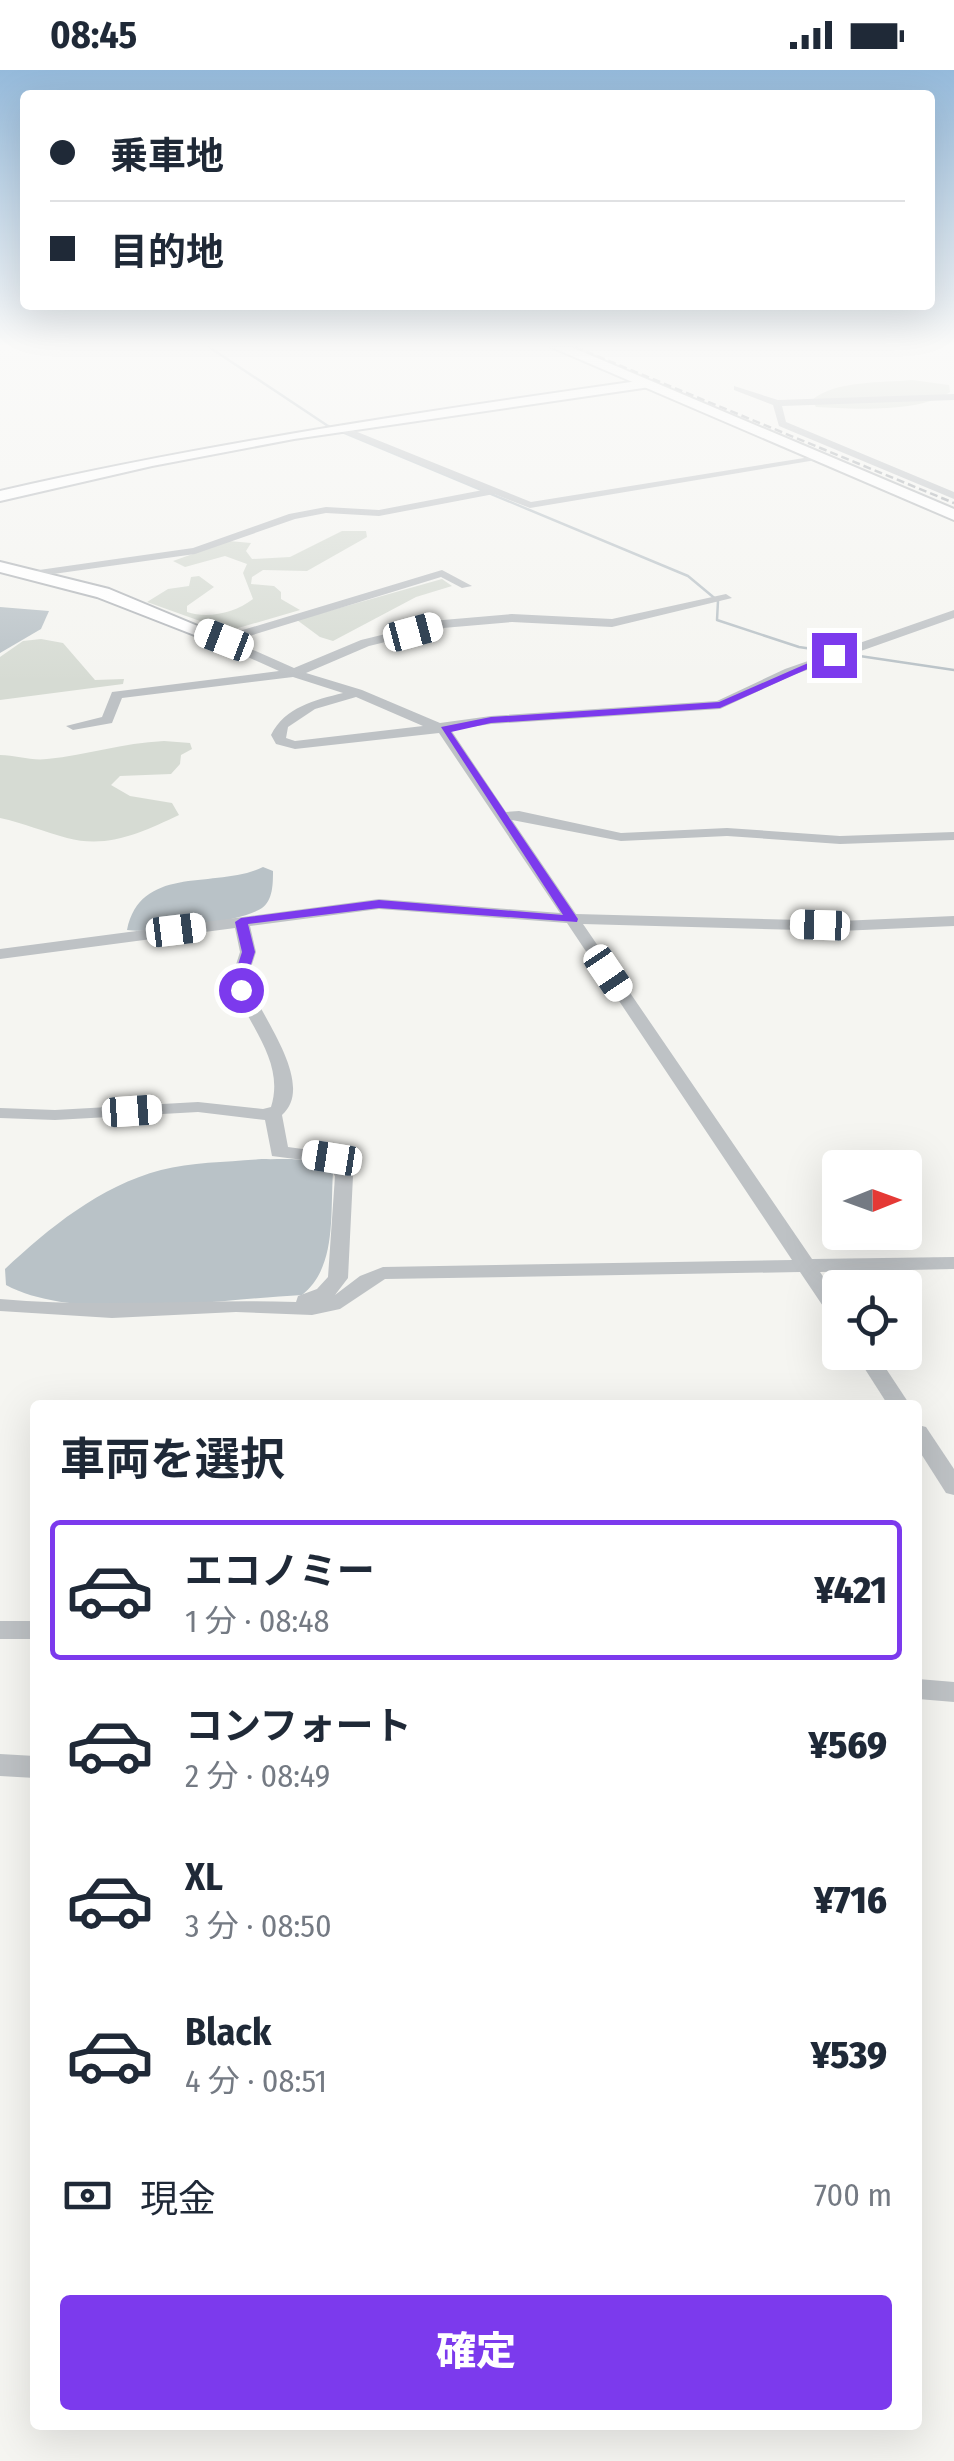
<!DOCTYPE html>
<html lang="ja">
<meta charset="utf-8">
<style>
body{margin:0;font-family:"Fira Sans Condensed","Noto Sans JP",sans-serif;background:#f2f2f3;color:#1f2937;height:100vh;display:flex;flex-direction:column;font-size:38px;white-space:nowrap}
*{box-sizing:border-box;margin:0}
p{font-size:32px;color:#747a83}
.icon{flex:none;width:55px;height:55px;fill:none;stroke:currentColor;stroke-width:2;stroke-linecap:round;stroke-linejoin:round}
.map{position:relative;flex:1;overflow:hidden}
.drawer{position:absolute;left:30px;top:1330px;width:892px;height:1030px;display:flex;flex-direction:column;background:#fff;border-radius:10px;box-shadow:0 10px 40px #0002}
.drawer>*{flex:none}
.top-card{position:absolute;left:20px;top:20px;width:915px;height:220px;border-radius:10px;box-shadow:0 10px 40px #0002;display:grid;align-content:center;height:220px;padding:0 30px;background:#fff}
.needle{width:65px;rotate:89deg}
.fabs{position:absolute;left:822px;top:1080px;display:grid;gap:20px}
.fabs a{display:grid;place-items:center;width:100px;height:100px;border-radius:10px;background:#fff;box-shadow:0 10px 40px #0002;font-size:50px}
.end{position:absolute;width:45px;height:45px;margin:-22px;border:12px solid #7c3aed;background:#fff;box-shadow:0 0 0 5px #fff}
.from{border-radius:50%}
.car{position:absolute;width:30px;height:60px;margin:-30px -15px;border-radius:12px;box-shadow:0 0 8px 2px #0007;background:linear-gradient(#fff 24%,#345 0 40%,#fff 0 76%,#345 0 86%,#fff 0)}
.top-card b{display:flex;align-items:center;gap:35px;height:95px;font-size:38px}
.top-card b+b{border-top:2px solid #e0e1e3}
.top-card i{width:25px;height:25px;background:#1f2937}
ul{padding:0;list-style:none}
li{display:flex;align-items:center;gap:30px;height:140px;margin:0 20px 15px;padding:0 10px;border:5px solid transparent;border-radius:10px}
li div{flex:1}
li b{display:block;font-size:38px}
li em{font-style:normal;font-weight:800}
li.selected{border-color:#7c3aed}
li>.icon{width:90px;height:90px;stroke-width:1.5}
h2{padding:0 30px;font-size:45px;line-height:120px}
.pay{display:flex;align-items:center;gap:25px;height:110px;padding:0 30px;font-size:38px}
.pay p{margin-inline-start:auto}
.button{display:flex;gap:20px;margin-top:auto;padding:20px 30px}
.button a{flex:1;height:115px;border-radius:10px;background:#7c3aed;color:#fff;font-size:40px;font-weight:800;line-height:115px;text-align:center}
.status{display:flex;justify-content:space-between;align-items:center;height:70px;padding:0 50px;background:#fff;direction:ltr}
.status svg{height:28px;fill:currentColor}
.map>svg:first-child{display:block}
.green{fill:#d6dbd3}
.water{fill:#b9c2c7}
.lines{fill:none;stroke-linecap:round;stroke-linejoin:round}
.stream{stroke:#b9c2c7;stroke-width:2.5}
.secondary-casing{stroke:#b3b7bb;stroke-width:4}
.primary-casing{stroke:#b2b6b9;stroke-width:4}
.street{fill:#bec2c5;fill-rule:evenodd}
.secondary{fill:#fff;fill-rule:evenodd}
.primary{fill:#fff;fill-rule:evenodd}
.rail{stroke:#a0a5aa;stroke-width:2.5;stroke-dasharray:8 4;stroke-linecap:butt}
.route{fill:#7c3aed}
</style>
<div class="status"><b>08:45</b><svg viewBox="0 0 49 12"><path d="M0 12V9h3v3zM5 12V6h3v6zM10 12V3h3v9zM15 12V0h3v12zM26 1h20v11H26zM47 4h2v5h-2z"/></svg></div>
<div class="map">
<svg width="954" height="2391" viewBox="0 0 954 2391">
<rect width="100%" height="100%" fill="#f5f5f1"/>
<g class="green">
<path d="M912 310 949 315 950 322C920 343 851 339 816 337L812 330C836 310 882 313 912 310Z"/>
<path d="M342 461H366L367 467 307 501 263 500 252 507 251 514 274 516 281 522V529L300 540 228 561 147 532 168 519 189 516 191 507 199 506 214 517 187 536V542C208 549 235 543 253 529L243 503 247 494 225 486 185 497 173 491 229 471 251 473 246 481 252 489 290 487Z"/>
<path d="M442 509 452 516 416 527 333 571 320 567 297 550Z"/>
<path d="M41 569 63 573 95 610 124 609 123 614 0 630V587L23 571Z"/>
<path d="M164 671 190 673 192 679 181 685 180 694 171 704 120 706 111 715 130 726 172 733 179 745C143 762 108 779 67 768 44 762 24 753 0 748V685C16 685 31 691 47 689 88 685 122 673 164 671Z"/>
</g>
<g class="water">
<path d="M0 537 49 541 41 559 0 583Z"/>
<path d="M263 797 273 801C273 814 273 830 262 838 242 852 152 864 127 860 141 793 216 820 263 797Z"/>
<path d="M262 1089C286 1090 315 1085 333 1103 330 1145 337 1197 302 1225 221 1229 76 1253 6 1215L5 1199C49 1158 100 1116 161 1100 193 1092 230 1092 262 1089Z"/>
</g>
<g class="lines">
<path class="stream" d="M209 277 328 356 688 506 718 531 717 550 799 577 954 600"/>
<defs>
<g id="secondary">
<path d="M645 310 652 314 650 317 294 369 152 396 0 431V421C214 372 428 341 645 310Z"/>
<path d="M0 492 109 519 212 562 203 567 197 566 97 527 0 502Z"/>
</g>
<path id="primary" d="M551 277H571L954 439V450Z"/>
</defs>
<use href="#secondary" class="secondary-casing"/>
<use href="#primary" class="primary-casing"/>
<g class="street">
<path d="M734 316 778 330 954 324V330L782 336 786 352 954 422V429L779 356 773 335 734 320Z"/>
<path d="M340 355 531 432 823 385 828 388 530 438 494 424 379 446 326 443 295 449 195 484 32 507 26 504 32 501 193 478 289 444 326 437 379 440 483 420 337 360Z"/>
<path d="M442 500 472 516 462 518 441 507 233 571 294 598 361 570 443 550 512 544 612 549 726 524 732 528 612 557 512 552 443 558 369 576 306 603 362 620 440 653 491 646 717 631 785 599 954 540V548L793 605 720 639 491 654 451 660 506 742 519 741 621 763 727 758 840 766 954 762V770L840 774 727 766 621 771 512 750 576 844 840 851 954 846V856L840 861 583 854 812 1189 954 1187V1199L820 1202 840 1231V1253L833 1251 800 1202 385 1209 340 1239 312 1245 236 1242 112 1248 0 1241V1229C99 1238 197 1229 296 1232L298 1226 317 1219 328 1207 335 1106 326 1093 272 1086 265 1050 198 1042 55 1050 0 1048V1038L55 1040 198 1032 263 1039 271 1037C286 990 245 952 231 910L240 882 235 858 0 889V879L379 829 560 843 439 663 295 679 276 674 271 665C285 637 315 630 343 623L293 607 122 628 112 653 73 660 66 656 102 647 112 622 279 601 199 565V559L223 566ZM356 627 423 656 295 671 286 668 288 657 315 639ZM379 839 567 853 792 1190 383 1197 360 1206 335 1225 348 1208 353 1106 339 1084 288 1077 282 1045C317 1014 259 944 247 910L256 882 250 856Z"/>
<path d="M854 1282H875L910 1335H888Z"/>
<path d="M918 1355 926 1357 954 1399V1425L946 1423 918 1379Z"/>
<rect x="0" y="1551" width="35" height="18"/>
<path d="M918 1609 954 1612V1632L918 1629Z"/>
<path d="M0 1684 35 1686V1708L0 1706Z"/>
</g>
<use href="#secondary" class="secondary"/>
<use href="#primary" class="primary"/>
<path class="rail" d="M575 277 954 433"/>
</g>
<linearGradient id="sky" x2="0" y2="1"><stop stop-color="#95badb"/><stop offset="0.45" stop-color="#fafaf9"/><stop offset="1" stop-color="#fafaf9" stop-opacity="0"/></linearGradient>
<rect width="954" height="612" fill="url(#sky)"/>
<path class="route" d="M831 583 839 585 720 638 491 653 451 662 578 849 577 852 379 838 248 854 255 882 246 910 248 920 241 924 235 920 233 910 242 882 235 852 241 848 379 830 563 845 441 657 491 647 719 632Z"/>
</svg>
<div class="fabs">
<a><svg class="needle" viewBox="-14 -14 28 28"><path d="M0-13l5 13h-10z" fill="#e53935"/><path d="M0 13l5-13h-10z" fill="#747a83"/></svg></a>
<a><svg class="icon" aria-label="locate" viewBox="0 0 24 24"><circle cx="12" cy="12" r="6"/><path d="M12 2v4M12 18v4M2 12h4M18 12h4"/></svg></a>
</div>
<i class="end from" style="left:241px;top:920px"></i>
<i class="end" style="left:834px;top:585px"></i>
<i class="car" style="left:413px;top:562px;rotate:75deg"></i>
<i class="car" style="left:224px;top:570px;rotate:291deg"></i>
<i class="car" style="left:820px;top:855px;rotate:272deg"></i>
<i class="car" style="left:176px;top:860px;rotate:83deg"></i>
<i class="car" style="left:608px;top:903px;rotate:146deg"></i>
<i class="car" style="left:132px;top:1041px;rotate:86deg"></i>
<i class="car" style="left:332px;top:1088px;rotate:279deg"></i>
<div class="top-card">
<b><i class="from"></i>乗車地</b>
<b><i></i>目的地</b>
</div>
<section class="drawer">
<h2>車両を選択</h2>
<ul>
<li class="selected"><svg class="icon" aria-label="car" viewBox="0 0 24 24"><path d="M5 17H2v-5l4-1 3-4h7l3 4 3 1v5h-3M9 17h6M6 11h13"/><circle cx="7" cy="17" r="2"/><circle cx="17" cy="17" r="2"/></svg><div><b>エコノミー</b><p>1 分 · 08:48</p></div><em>¥421</em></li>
<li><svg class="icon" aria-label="car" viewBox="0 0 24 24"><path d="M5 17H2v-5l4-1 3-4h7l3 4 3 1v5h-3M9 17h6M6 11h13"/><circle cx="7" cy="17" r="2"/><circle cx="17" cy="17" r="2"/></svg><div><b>コンフォート</b><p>2 分 · 08:49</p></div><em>¥569</em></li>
<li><svg class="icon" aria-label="car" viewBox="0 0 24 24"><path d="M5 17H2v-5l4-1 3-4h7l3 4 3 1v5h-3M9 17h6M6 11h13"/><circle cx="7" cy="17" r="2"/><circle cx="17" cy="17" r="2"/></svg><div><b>XL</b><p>3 分 · 08:50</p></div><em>¥716</em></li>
<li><svg class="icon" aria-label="car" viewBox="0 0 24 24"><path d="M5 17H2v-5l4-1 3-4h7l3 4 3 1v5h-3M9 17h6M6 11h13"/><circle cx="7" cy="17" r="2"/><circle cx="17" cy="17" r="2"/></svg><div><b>Black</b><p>4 分 · 08:51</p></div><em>¥539</em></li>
</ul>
<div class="pay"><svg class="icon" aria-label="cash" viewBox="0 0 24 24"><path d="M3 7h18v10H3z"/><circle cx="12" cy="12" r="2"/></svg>現金<p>700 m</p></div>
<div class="button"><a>確定</a></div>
</section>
</div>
